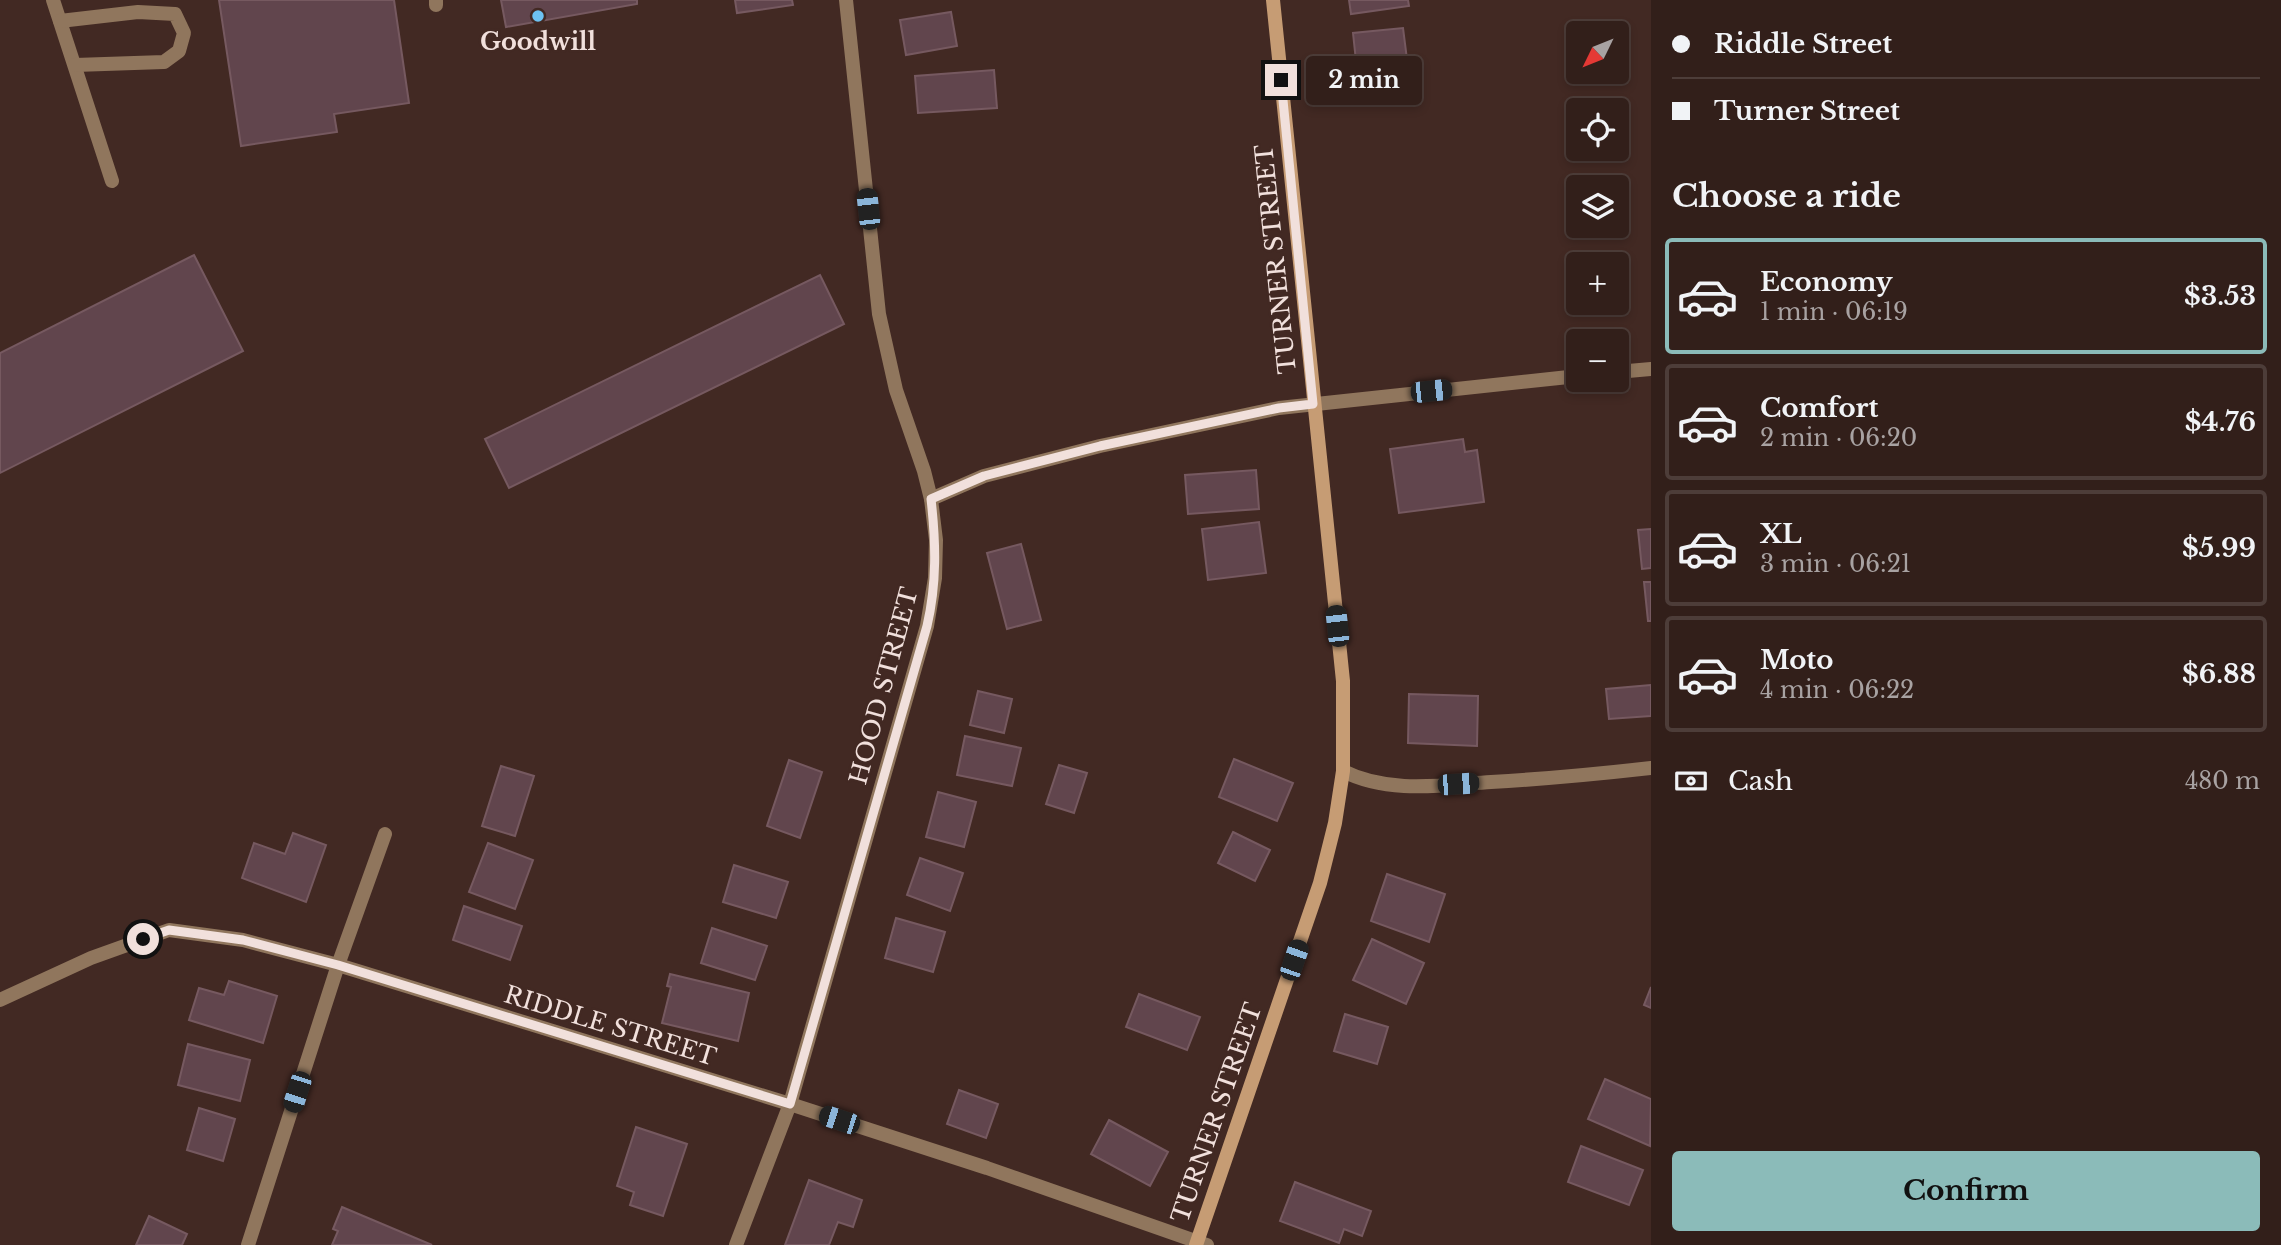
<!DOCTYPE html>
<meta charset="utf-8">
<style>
body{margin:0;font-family:"Libre Baskerville",serif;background:#3a2723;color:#f1f3f6;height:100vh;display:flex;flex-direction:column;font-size:26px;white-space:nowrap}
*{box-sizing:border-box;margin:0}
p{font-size:23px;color:#a8a2a2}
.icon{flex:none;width:38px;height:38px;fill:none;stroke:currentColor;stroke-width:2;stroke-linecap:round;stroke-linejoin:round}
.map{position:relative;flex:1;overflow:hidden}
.side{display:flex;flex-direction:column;background:#321f1a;width:630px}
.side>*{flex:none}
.banner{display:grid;align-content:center;height:154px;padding:0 21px;background:#321f1a}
.needle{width:46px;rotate:227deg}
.buttons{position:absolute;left:1566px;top:21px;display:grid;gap:14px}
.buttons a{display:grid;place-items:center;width:63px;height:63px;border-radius:7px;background:#321f1a;box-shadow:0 4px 10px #0003,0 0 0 2px #4d3d39;font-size:35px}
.end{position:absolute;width:32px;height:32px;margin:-16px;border:9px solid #f1e0dc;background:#111;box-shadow:0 0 0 4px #111}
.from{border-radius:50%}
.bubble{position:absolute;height:49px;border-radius:7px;background:#321f1a;box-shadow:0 4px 10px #0003,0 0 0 2px #4d3d39;font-size:23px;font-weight:700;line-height:49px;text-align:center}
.car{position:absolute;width:21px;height:42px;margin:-21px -10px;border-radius:9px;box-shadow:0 0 5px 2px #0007;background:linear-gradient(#222 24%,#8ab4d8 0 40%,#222 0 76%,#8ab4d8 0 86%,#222 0)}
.banner b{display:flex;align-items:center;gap:24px;height:66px;font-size:26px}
.banner b+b{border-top:2px solid #4d3d39}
.banner i{width:18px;height:18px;background:#f1f3f6}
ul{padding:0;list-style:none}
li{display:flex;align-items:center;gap:21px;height:116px;margin:0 14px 10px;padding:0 7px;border:4px solid #4d3d39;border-radius:7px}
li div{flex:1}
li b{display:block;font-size:26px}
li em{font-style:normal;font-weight:700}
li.on{border-color:#8bbbb9}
li>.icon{width:63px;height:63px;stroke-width:1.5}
h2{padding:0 21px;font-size:32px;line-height:84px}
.pay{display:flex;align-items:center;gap:18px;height:77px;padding:0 21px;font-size:26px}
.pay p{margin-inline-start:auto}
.cta{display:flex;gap:14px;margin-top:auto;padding:14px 21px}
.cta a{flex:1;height:80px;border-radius:7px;background:#8bbbb9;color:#111;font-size:28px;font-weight:700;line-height:80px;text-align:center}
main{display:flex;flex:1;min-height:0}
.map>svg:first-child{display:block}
.building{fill:#61454d;stroke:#765960;stroke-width:2}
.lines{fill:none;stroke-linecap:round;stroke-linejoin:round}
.lane{stroke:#90765d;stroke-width:14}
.street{stroke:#90765d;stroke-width:14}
.secondary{stroke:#c69c74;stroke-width:14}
.route{stroke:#f1e0dc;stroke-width:9}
.poi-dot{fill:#6dc2f3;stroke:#422923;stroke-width:2.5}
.labels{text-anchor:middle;stroke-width:5;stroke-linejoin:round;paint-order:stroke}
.poi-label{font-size:24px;font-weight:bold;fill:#f1e0dc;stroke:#422923}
.street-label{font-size:24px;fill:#f1e0dc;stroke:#422923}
</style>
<main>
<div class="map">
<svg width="1651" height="1245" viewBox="0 0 1651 1245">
<rect width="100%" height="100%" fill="#422923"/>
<g class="building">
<path d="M219 0H394L409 103 334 114 337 132 241 146Z"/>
<path d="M501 0H637V4L506 27Z"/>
<path d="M735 0H792L793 5 737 13Z"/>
<path d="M1349 0H1408L1409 6 1351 14Z"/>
<path d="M951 12 957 46 906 55 900 20Z"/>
<path d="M1403 28 1409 75 1358 80 1353 33Z"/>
<path d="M994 70 997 108 918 113 915 76Z"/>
<path d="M194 255 243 351 0 473V353Z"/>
<path d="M820 275 844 324 509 488 485 439Z"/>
<path d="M1463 439 1465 452 1477 450 1484 502 1399 513 1390 449Z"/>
<path d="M1256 470 1259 509 1188 514 1185 475Z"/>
<path d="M1259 522 1266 573 1208 580 1202 529Z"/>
<path d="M1651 529V568L1642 569 1638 530Z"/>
<path d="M1021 544 1041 620 1007 629 987 553Z"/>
<path d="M1644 582H1651V621H1648Z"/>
<path d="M1651 685V716L1609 719 1606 689Z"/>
<path d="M978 691 1012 699 1004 733 970 725Z"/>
<path d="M1409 694 1478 696 1477 746 1408 743Z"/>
<path d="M965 736 1021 748 1012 786 957 775Z"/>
<path d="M1234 759 1293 783 1277 821 1219 797Z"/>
<path d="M789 760 822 772 800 838 767 826Z"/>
<path d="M1059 765 1087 773 1074 813 1046 804Z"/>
<path d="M501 766 534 776 515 836 482 826Z"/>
<path d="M938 792 976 802 964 847 926 837Z"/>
<path d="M1233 832 1270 850 1255 881 1218 863Z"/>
<path d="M293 833 326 845 306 902 242 878 254 843 285 854Z"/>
<path d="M488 843 533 860 515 909 469 892Z"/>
<path d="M920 858 963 873 950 911 907 895Z"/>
<path d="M734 865 788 882 776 918 723 902Z"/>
<path d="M1387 874 1445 894 1429 942 1371 921Z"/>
<path d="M464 906 522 926 510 960 453 940Z"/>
<path d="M896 918 945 932 933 972 885 958Z"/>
<path d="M712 928 767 946 755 980 701 963Z"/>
<path d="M1372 939 1424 963 1406 1004 1353 980Z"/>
<path d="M670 974 749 993 738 1041 662 1023 671 987 667 986Z"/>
<path d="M229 981 277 996 263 1043 189 1020 199 988 224 995Z"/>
<path d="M1651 987V1008L1644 1005Z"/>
<path d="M1139 994 1200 1017 1187 1050 1126 1027Z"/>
<path d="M1345 1014 1388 1027 1377 1064 1334 1051Z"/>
<path d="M188 1044 250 1060 240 1101 178 1085Z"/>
<path d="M1605 1079 1651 1099 1650 1146 1588 1119Z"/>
<path d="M959 1090 998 1104 986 1138 947 1124Z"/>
<path d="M199 1108 235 1119 223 1161 187 1150Z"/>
<path d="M1109 1120 1168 1152 1150 1186 1091 1154Z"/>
<path d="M636 1127 687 1144 663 1216 630 1205 634 1192 617 1186Z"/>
<path d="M1581 1146 1643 1170 1629 1205 1568 1182Z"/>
<path d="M809 1180 862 1200 853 1227 838 1222 829 1245H785Z"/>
<path d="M1295 1182 1371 1211 1362 1236 1344 1229 1339 1243 1280 1221Z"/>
<path d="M342 1207 432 1245H332L338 1231 333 1229Z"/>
<path d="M149 1216 187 1234 182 1245H136Z"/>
</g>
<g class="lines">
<g class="lane">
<path d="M53 0 112 181"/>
<path d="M60 21 138 12 175 14 184 33 179 51 164 62 75 65"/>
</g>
<g class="street">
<path d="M436 0V5"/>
<path d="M1617 372 1651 369"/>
<path d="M931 499 984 476 1100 446 1279 408 1578 376"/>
<path d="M1343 771C1388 794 1442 785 1491 782 1544 779 1598 774 1651 768"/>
<path d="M0 1000 91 958 169 930 243 940 338 965 790 1104 987 1168 1207 1245"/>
<path d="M248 1245 338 965 385 834"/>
<path d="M736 1245 790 1104 927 626 935 578 936 540 931 499 924 471 896 390 879 314 846 0"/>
</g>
<path class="secondary" d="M1196 1245 1320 883 1335 823 1343 771V681L1273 0"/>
</g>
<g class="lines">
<path class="route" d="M143 939 169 930 243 940 338 965 790 1104 927 626C937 583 936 543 931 499L984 476 1100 446 1279 408 1313 404 1281 80"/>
</g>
<circle class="poi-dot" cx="538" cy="16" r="7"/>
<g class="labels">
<g class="poi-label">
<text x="538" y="50">Goodwill</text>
</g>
<g class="street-label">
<text transform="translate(1276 259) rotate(-96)" y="8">TURNER STREET</text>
<text transform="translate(884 686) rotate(-75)" y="8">HOOD STREET</text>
<text transform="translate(610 1026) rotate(17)" y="8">RIDDLE STREET</text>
<text transform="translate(1217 1113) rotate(-71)" y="8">TURNER STREET</text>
</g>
</g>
</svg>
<div class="buttons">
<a><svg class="needle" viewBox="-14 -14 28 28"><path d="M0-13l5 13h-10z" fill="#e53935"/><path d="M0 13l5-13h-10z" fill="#a8a2a2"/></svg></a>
<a><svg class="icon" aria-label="locate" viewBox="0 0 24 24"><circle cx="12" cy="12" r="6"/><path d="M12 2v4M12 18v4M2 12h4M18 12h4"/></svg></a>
<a><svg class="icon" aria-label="layers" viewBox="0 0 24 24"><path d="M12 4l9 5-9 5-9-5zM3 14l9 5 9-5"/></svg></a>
<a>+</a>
<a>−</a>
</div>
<i class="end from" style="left:143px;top:939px"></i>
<i class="end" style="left:1281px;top:80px"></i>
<div class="bubble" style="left:1306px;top:56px;width:116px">2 min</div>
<i class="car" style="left:868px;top:209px;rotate:354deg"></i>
<i class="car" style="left:1431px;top:391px;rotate:84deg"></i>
<i class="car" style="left:1337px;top:626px;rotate:354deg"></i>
<i class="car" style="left:1458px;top:784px;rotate:86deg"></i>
<i class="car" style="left:1294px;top:960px;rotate:19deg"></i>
<i class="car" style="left:297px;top:1092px;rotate:198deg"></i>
<i class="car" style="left:839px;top:1120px;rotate:288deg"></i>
</div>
<section class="side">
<div class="banner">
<b><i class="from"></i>Riddle Street</b>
<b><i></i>Turner Street</b>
</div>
<h2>Choose a ride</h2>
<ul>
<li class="on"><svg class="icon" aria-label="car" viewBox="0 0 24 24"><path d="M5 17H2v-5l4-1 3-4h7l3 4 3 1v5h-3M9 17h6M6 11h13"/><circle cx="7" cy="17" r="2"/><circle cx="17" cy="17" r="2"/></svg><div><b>Economy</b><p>1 min · 06:19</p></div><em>$3.53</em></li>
<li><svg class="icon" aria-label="car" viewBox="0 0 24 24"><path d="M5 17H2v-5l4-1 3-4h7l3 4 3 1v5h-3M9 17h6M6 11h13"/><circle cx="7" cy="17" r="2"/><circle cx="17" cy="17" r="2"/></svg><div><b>Comfort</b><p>2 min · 06:20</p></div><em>$4.76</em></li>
<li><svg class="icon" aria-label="car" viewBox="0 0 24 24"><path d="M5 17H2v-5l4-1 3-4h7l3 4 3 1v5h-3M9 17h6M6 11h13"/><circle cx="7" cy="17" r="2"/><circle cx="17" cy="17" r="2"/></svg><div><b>XL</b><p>3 min · 06:21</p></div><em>$5.99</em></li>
<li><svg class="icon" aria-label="car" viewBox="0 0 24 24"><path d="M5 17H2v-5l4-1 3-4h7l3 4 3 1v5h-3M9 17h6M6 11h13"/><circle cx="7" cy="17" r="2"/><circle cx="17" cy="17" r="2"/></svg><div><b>Moto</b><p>4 min · 06:22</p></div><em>$6.88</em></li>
</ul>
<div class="pay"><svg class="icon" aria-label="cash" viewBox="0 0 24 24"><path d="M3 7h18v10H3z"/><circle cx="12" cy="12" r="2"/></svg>Cash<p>480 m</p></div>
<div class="cta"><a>Confirm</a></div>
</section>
</main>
